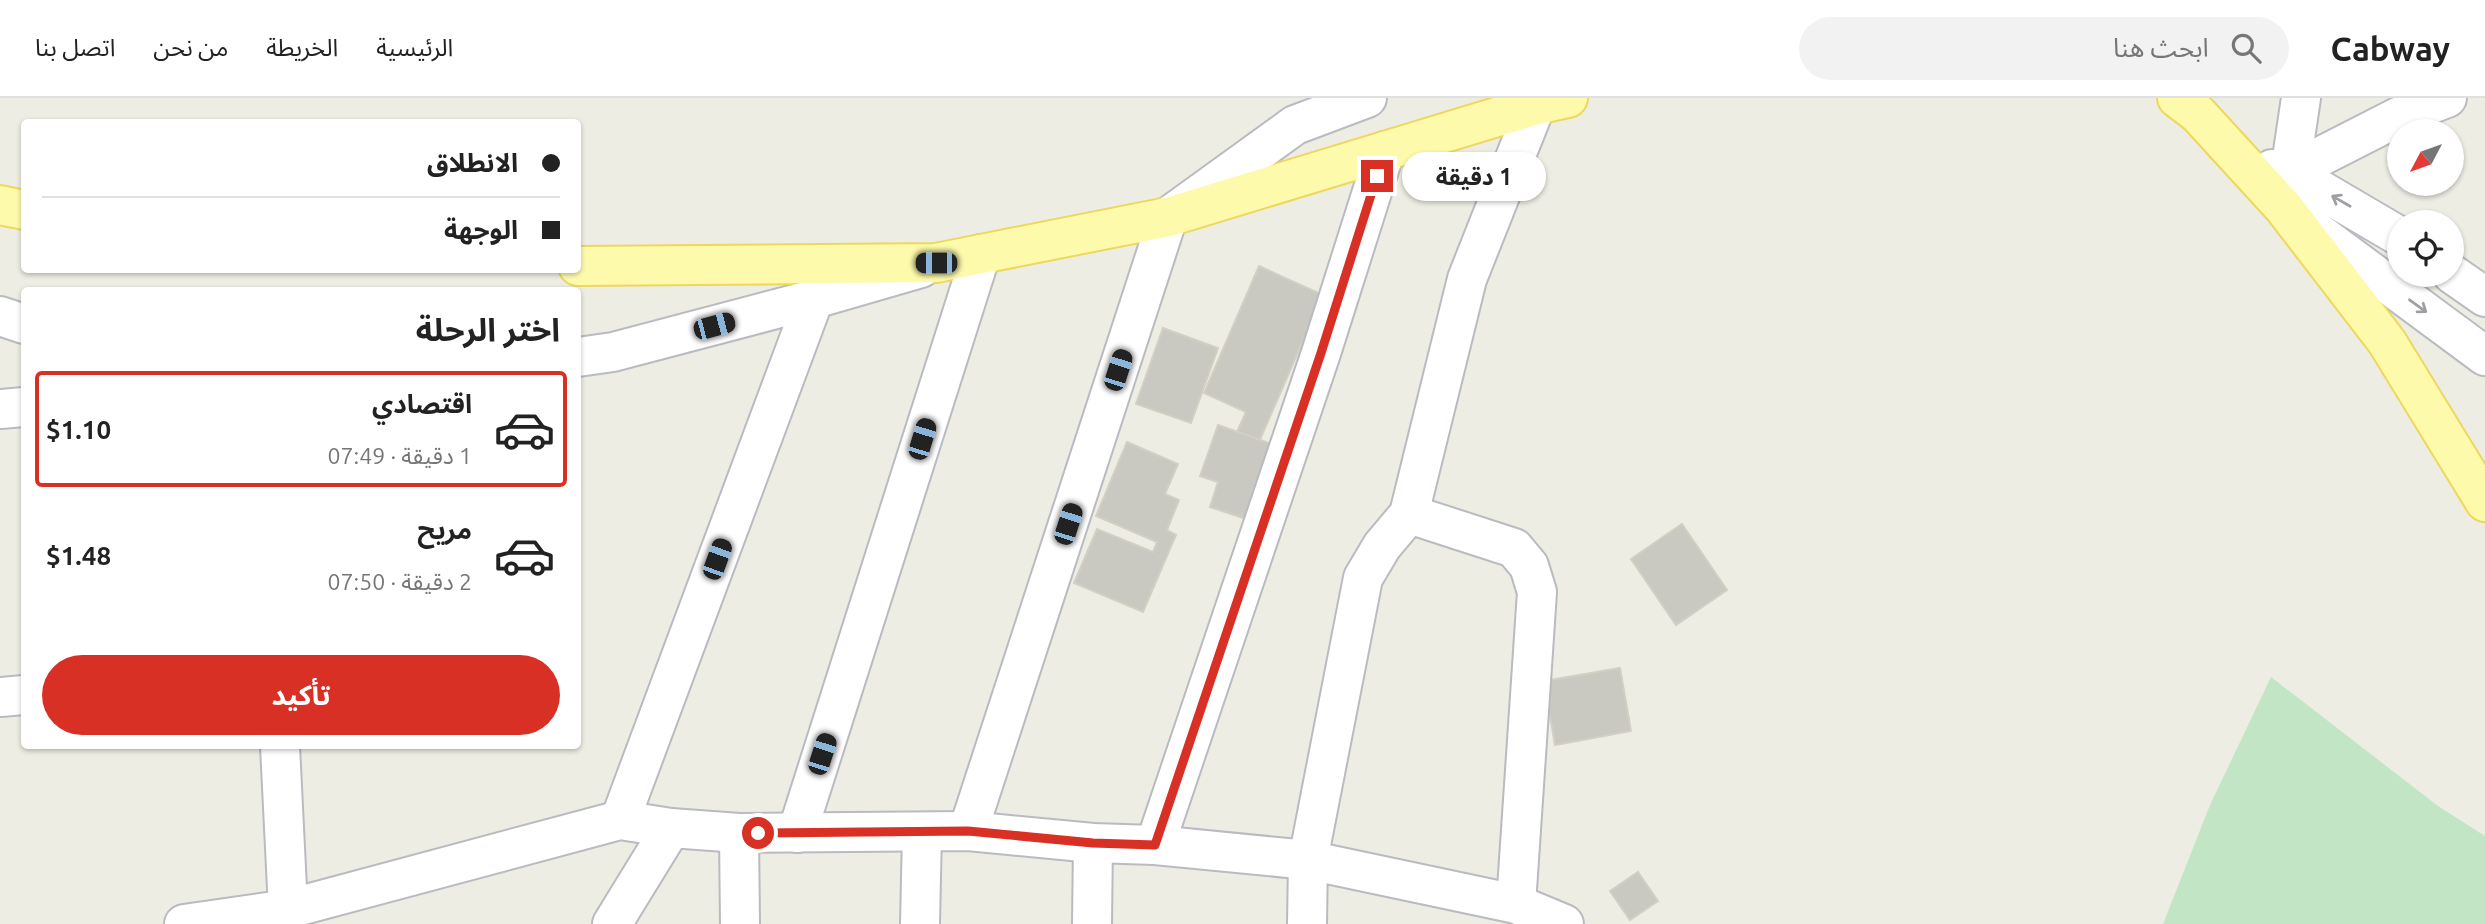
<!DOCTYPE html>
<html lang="ar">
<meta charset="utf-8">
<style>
body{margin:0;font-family:Ubuntu,"Noto Sans Arabic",sans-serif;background:#f2f2f2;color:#222;direction:rtl;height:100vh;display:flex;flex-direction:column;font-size:26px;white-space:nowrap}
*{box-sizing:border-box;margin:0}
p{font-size:23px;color:#767676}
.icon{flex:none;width:38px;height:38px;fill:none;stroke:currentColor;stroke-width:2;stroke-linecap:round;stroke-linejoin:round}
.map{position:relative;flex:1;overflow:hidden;direction:ltr}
.drawer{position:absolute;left:21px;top:189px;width:560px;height:462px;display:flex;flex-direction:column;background:#fff;border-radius:7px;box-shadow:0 2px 5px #0004;direction:rtl}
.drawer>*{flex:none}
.guide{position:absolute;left:21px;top:21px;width:560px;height:154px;border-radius:7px;box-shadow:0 2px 5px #0004;direction:rtl;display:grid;align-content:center;height:154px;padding:0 21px;background:#fff}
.needle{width:46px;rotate:229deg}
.tools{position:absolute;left:2387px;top:21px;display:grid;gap:14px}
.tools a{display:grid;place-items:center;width:77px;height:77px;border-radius:50%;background:#fff;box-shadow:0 2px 5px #0004;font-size:35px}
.end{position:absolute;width:32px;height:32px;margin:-16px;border:9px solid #d93025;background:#fff;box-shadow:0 0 0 4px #fff}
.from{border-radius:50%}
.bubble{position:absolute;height:49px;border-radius:24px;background:#fff;box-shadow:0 2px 5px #0004;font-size:23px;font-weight:700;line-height:49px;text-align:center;direction:rtl}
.car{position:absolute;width:21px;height:42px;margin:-21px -10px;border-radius:9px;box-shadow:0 0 5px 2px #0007;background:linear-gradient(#222 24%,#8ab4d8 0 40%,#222 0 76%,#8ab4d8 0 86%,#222 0)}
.guide b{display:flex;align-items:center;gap:24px;height:66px;font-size:26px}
.guide b+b{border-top:2px solid #e0e0e0}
.guide i{width:18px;height:18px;background:#222}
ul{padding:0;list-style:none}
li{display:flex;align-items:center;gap:21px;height:116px;margin:0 14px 10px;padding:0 7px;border:4px solid transparent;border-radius:7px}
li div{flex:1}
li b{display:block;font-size:26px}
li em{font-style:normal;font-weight:700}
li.current{border-color:#d93025}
li>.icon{width:63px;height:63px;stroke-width:1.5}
h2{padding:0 21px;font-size:32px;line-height:84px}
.button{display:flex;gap:14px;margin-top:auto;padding:14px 21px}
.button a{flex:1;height:80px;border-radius:42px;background:#d93025;color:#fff;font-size:28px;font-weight:700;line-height:80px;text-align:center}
header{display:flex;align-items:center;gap:42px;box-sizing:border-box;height:98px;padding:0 35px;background:#fff;border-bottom:2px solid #e0e0e0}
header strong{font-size:33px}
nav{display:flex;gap:38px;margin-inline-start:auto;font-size:24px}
.search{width:490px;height:63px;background:#f2f2f2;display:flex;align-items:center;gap:18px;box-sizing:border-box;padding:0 24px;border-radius:38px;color:#767676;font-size:26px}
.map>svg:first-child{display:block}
.green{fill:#c2e5c6}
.building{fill:#c9c8c1;stroke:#d3d0c3;stroke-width:2}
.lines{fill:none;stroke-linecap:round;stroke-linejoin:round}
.street-casing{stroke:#b9bbc0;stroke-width:42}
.primary-casing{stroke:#edd85e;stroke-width:42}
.street{stroke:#fff;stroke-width:38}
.primary{stroke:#fdfaab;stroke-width:38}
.oneway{stroke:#9d9fa2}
.route{stroke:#d93025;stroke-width:9}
</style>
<header>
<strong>Cabway</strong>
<div class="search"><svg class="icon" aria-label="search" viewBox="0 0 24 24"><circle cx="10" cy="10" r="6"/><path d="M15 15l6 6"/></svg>ابحث هنا</div>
<nav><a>الرئيسية</a><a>الخريطة</a><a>من نحن</a><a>اتصل بنا</a></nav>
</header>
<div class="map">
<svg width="2485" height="826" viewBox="0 0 2485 826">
<rect width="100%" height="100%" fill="#eeede4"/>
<path class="green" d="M2271 579 2438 708 2485 738V826H2163L2210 707Z"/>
<g class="building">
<path d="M1259 168 1323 197 1259 344 1237 334 1246 314 1204 295Z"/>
<path d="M1163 230 1218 250 1191 325 1136 306Z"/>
<path d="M1218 327 1272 346 1246 421 1210 409 1218 384 1200 378Z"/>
<path d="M1127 344 1178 366 1165 396 1179 402 1167 432 1176 437 1143 514 1074 485 1097 431 1153 454 1157 444 1096 418Z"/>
<path d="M1682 426 1727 492 1676 527 1631 461Z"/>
<path d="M1620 570 1631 633 1555 647 1544 583Z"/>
<path d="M1638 774 1658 803 1630 822 1610 793Z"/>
</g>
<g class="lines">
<defs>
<g id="street">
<path d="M2272 71 2290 74 2399 138"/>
<path d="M2290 74 2400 18 2447 0"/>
<path d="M2290 74 2301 0"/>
<path d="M2297 119 2485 258"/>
<path d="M2452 176 2485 199"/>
<path d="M0 218 24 226"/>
<path d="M578 259 613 254 814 201 921 170"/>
<path d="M0 311 24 309"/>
<path d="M1409 416 1514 450 1529 468 1537 494 1516 806"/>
<path d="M0 599 24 597"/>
<path d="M280 648 288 811"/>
<path d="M620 722 814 201"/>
<path d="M968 733 1168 119 1295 27 1367 0"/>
<path d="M739 735 740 826"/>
<path d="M797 735 981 156"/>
<path d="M1155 747 1321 255 1385 53"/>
<path d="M184 826 288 811 620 722 671 730 739 735 968 733 1093 745 1155 747 1308 762 1516 806 1564 826"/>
<path d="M612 826 671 730"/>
<path d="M920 826 922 734"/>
<path d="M1092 826 1093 745"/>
<path d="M1307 826 1308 762 1363 480 1382 448 1409 416 1467 181 1536 7"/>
</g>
<g id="primary">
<path d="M2177 0 2198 16 2284 110 2387 244 2485 404"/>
<path d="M0 107 24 112"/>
<path d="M578 168 936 165 1168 119 1536 7 1568 0"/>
</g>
</defs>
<use href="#street" class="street-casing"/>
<use href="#primary" class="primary-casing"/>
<use href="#street" class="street"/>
<use href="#primary" class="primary"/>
</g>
<defs><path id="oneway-shaft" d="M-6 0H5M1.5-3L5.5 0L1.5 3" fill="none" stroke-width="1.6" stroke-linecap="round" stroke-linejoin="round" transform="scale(1.75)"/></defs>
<g class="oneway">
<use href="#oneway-shaft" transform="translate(2341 103) rotate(-150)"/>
<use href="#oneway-shaft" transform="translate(2418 208) rotate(36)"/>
</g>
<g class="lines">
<path class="route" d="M758 735 968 733 1093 745 1155 747 1321 255 1377 78"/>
</g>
</svg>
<div class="tools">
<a><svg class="needle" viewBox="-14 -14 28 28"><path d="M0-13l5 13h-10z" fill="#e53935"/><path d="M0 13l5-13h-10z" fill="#767676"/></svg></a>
<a><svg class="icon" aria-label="locate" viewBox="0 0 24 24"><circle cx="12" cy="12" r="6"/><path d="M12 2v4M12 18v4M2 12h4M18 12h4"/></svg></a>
</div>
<i class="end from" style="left:758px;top:735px"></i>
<i class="end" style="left:1377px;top:78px"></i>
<div class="bubble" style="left:1402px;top:54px;width:144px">1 دقيقة</div>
<i class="car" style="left:936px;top:165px;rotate:270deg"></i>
<i class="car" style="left:714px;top:228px;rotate:75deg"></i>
<i class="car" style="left:1118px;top:272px;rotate:18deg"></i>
<i class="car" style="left:922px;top:341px;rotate:17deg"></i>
<i class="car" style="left:1068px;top:426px;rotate:18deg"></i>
<i class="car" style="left:717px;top:461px;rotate:20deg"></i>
<i class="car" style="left:822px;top:656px;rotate:18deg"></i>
<div class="guide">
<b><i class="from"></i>الانطلاق</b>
<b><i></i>الوجهة</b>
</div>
<section class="drawer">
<h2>اختر الرحلة</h2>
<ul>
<li class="current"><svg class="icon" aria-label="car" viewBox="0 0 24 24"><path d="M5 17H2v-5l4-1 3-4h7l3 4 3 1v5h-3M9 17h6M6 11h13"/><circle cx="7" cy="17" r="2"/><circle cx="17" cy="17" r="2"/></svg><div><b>اقتصادي</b><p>1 دقيقة · 07:49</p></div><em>$1.10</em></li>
<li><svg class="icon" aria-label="car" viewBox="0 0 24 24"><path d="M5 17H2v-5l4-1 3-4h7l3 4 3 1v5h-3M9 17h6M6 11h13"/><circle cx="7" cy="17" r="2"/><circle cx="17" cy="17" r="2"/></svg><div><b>مريح</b><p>2 دقيقة · 07:50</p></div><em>$1.48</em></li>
</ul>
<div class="button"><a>تأكيد</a></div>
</section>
</div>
